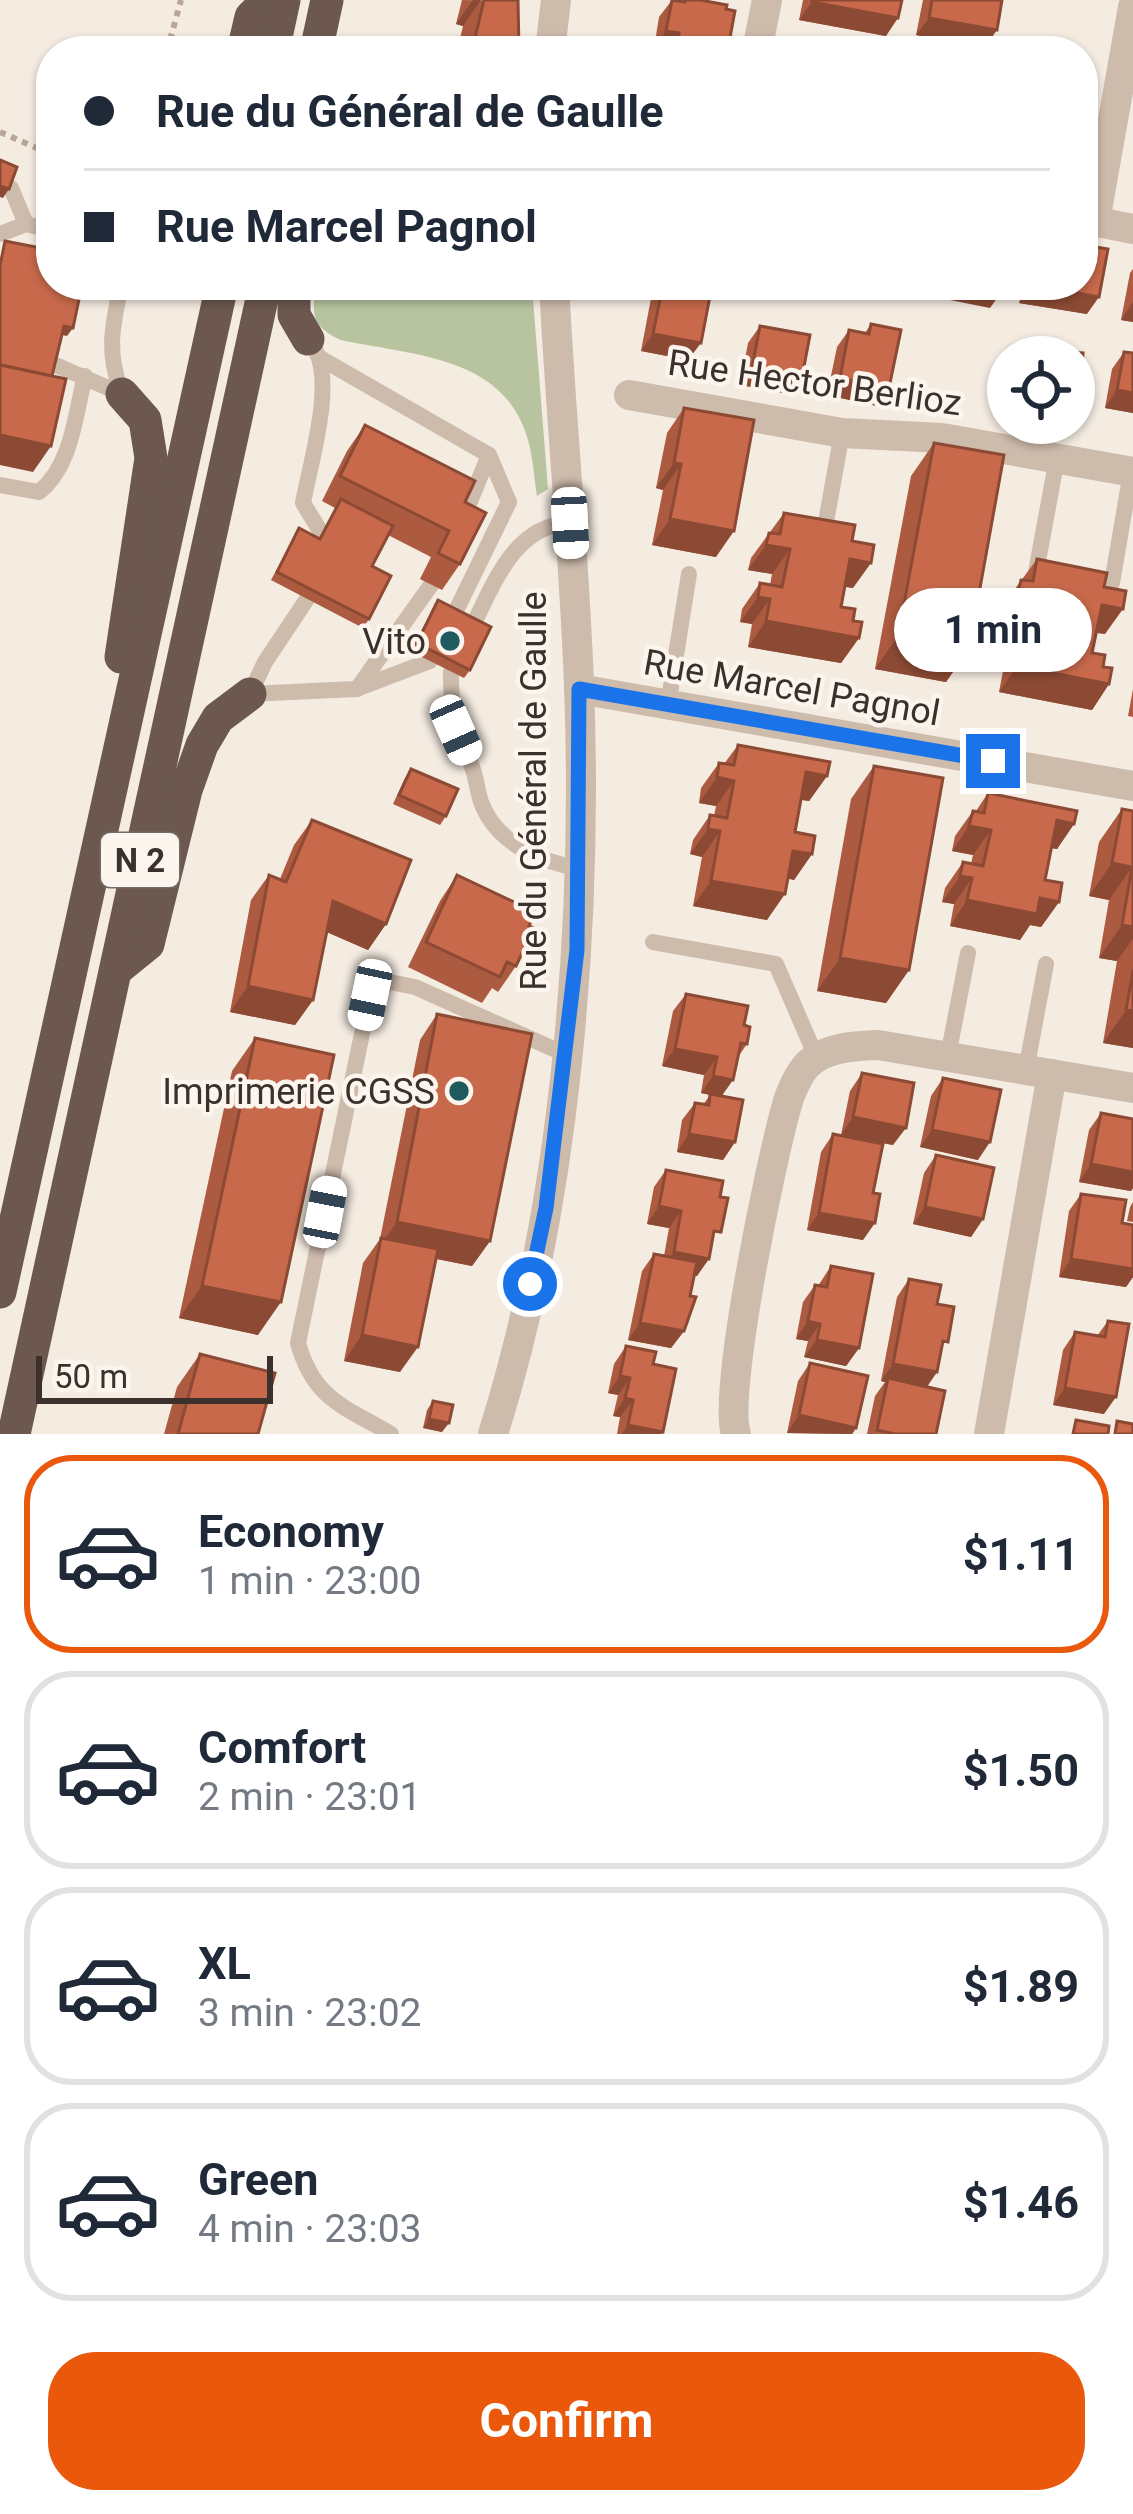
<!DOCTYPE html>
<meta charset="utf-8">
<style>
body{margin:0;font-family:Roboto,sans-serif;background:#f2f2f3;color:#1f2937;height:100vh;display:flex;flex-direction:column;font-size:45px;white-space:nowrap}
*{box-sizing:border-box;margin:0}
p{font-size:39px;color:#747a83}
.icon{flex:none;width:66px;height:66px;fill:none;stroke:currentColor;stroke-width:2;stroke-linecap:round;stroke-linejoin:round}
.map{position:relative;height:1434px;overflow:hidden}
.panel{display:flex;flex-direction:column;background:#fff;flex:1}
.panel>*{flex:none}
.banner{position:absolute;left:36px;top:36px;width:1062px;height:264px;border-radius:48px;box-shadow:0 3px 9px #0004;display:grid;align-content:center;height:264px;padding:0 48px;background:#fff}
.controls{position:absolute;left:987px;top:336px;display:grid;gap:24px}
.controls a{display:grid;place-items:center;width:108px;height:108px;border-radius:50%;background:#fff;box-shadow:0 3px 9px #0004;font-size:60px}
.scale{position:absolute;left:36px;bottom:30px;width:237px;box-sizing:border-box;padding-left:12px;border:6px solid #3b302b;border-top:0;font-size:33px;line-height:42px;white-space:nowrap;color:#3b302b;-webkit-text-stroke:9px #fbf5ee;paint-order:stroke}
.end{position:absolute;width:54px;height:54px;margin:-27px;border:15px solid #1a73e8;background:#fff;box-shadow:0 0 0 6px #fff}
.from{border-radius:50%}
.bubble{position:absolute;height:84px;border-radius:42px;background:#fff;box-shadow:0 3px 9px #0004;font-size:39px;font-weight:700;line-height:84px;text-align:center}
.car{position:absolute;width:36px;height:72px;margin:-36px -18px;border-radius:15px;box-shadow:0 0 9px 3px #0007;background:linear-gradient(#fff 24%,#345 0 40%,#fff 0 76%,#345 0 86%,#fff 0)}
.banner b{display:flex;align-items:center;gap:42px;height:114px;font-size:45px}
.banner b+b{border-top:3px solid #e0e1e3}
.banner i{width:30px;height:30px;background:#1f2937}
ul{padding:21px 0 0;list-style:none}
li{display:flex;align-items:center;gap:36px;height:198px;margin:0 24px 18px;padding:0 24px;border:6px solid #e0e1e3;border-radius:48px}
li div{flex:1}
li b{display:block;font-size:45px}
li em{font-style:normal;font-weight:700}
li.active{border-color:#ea580c}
li>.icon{width:108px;height:108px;stroke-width:1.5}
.cta{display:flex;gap:24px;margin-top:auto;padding:24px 48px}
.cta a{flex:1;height:138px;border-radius:48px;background:#ea580c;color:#fff;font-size:48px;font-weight:700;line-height:138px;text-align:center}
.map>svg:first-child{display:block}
.green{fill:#b8c4a0}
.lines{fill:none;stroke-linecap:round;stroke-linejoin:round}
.path{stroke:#b9a596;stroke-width:6;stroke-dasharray:6 6;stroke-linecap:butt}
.service{stroke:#cdbbac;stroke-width:16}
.minor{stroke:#cdbbac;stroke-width:30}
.tertiary{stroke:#cdbbac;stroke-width:30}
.trunk{stroke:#6c584f;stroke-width:33}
.wall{fill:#ac5a40}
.shaded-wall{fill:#8c4a34}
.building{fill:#c8694b;stroke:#8c4a34;stroke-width:3}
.route{stroke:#1a73e8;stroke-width:15}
.poi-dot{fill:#1f5a5e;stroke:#fbf5ee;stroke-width:4.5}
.labels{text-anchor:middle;stroke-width:9;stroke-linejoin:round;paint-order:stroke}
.shield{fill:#fbf5ee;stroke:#756b66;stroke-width:3}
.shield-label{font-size:33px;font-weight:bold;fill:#3b302b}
.street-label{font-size:36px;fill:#3b302b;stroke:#fbf5ee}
.poi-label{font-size:36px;fill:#3b302b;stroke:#fbf5ee;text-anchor:end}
</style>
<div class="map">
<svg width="1133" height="1434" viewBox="0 0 1133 1434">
<rect width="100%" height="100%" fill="#f4ebe1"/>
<path class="green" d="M317 285H527L533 299 548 489 537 496C534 478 533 457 528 440 504 355 414 356 341 340 313 327 310 315 317 285Z"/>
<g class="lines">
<g class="path">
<path d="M167 51 181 0"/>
<path d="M0 132 51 154"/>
</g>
<g class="service">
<path d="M0 184 11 188 26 224"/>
<path d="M0 234 26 224 49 230"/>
<path d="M121 285C112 328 106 352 122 394"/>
<path d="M316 351C334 387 310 464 303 503L322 534"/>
<path d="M320 358 489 455 509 502 452 619"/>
<path d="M51 363 122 394"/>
<path d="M0 485 39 492C72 466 75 415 85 376"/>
<path d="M462 521 489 455"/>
<path d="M824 533 842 433"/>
<path d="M1036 572 1057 458"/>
<path d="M1112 583 1131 472"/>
<path d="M307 599 265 662 250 694 356 689 430 661"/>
<path d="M471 629C494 584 514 525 570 523"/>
<path d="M451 672C450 708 459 731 471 764 476 776 477 789 481 802 496 842 538 862 579 868"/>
<path d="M357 689 431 585"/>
<path d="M668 705 689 574"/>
<path d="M653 942 776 964 817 1059"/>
<path d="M948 1056 968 953"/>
<path d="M1026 1070 1046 964"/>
<path d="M391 1434C344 1406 314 1400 298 1343L370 995 390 982 415 987 567 1055"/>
</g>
<g class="minor">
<path d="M757 51 767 0"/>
<path d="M1083 219 1133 229"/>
<path d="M1095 221 1133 7"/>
<path d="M629 395 842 433 942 438 1133 472"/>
<path d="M736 1434C722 1394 772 1156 787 1105 790 1093 799 1073 808 1064 826 1047 855 1046 878 1045L1133 1088"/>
<path d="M989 1434 1052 1074"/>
</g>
<g class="tertiary">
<path d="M550 51 556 0"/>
<path d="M579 689 1133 786"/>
<path d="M493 1434C566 1203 588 927 579 685 574 552 561 419 554 285"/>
</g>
<g class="trunk">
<path d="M243 51 251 17 268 0"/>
<path d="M273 51 284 0"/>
<path d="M316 51 327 0"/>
<path d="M294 285V315L308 339"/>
<path d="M121 657 151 458 145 420 122 394"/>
<path d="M116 970 148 944 186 790 202 745 218 718 250 694"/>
<path d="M0 1292 222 285"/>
<path d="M14 1434 265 285"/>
</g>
</g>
<g class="wall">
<path d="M462 0 518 1 519 51H457L463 26 456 24Z"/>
<path d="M672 0 683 2 684 0H700L726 9 729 43 723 51H667L654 48 659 17Z"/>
<path d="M803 0H902L886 36 799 20Z"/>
<path d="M923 0H1002L985 47 916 35Z"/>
<path d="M1133 269V322L1121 320 1130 273Z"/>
<path d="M658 285H701L688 360 641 351 652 293Z"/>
<path d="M1024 285H1083L1087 314 1019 303Z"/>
<path d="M871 324 877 406 827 395 837 347 849 330 865 333Z"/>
<path d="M760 326 790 394 740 385 748 343Z"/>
<path d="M1124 352 1133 413 1105 408 1112 369Z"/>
<path d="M684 408 716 557 652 545 663 490 656 488 667 433Z"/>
<path d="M365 425 465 502 460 564 442 590 420 579 431 557 388 535 372 566 369 619 363 628 271 580 299 528 319 539 335 508 322 501 347 451Z"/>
<path d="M934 443 969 649 946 682 875 669 911 476Z"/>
<path d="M784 513 852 541 853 588 845 587 841 607 853 621 859 638 841 663 748 647 752 624 740 622 742 609 760 583 770 585 772 574 748 570 751 558Z"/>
<path d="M1037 559 1104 587 1105 634 1096 633 1092 653 1103 667 1109 684 1092 710 999 692 1003 671 992 668 995 656 1013 630 1020 632 1022 622 1001 618 1003 605Z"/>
<path d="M438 600 470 670 464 678 410 651Z"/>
<path d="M1133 689V717L1128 716Z"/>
<path d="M738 745 827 776 809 801 801 800 795 832 812 854 794 880 788 878 767 920 693 906 702 857 690 854 693 840 710 815 714 816 716 806 699 803 701 788 719 763 724 764Z"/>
<path d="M874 766 909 970 886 1003 817 991 851 799Z"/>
<path d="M411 769 446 816 440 825 393 804 405 778Z"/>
<path d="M988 793 1074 824 1057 849 1051 848 1045 880 1059 902 1041 927 1030 925 1020 940 950 926 954 904 942 902 945 888 963 862 971 864 973 855 952 851 955 836 973 811H976Z"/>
<path d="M1122 809 1133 811V1048L1103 1043 1117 961 1099 958 1109 900 1089 896 1099 842Z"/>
<path d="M312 820 386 924 368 950 327 932 313 1000 295 1025 230 1012 251 900 269 875 280 879 294 845Z"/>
<path d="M457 875 529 926 516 966 498 992 492 988 482 1003 408 967 440 901Z"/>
<path d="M686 994 744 1025 747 1044 738 1057 722 1096 735 1142 723 1160 677 1152 682 1120 695 1103 703 1105 710 1095 701 1093 704 1075 662 1066 673 1011Z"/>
<path d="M437 1014 490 1241 472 1266 436 1259 400 1372 344 1361 363 1263 380 1239 420 1040Z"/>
<path d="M255 1038 258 1335 179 1318 232 1071Z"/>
<path d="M862 1073 893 1145 841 1135 850 1091Z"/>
<path d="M943 1078 978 1160 920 1147 931 1096Z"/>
<path d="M1101 1113 1133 1119V1188L1131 1191 1079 1182 1089 1130Z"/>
<path d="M833 1134 863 1240 807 1230 821 1152Z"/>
<path d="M936 1155 983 1219 971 1237 913 1224 924 1173Z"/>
<path d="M666 1170 711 1247 697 1276H694L684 1331 671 1348 628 1340 642 1271 654 1254 664 1256 669 1228 647 1224 654 1187Z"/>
<path d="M1081 1194 1122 1223 1133 1225V1277L1126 1287 1059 1277 1069 1211Z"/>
<path d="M1133 1202V1222L1127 1221 1130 1207Z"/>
<path d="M831 1266 859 1348 846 1366 804 1357 808 1341 796 1339 803 1302 815 1285 818 1286Z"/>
<path d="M909 1279 937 1304 941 1352 937 1372 927 1387 936 1434H867L875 1396 885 1382 881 1381 897 1297Z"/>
<path d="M1108 1321 1104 1414 1053 1405 1063 1350 1075 1332 1097 1336Z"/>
<path d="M626 1346 653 1364 662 1434H617L620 1417 613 1416 618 1395 608 1393 614 1364Z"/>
<path d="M200 1354 258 1434H164L177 1387Z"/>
<path d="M810 1363 856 1428 852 1434 787 1433 798 1381Z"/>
<path d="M433 1401 442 1432 423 1428 427 1410Z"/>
</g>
<g class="shaded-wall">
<path d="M473 0H481L463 26 456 24Z"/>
<path d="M812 2 898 18 886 36 799 20Z"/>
<path d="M929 18 997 30 985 47 916 35Z"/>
<path d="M666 31 679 33 667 51 654 48Z"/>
<path d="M678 39 720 41 729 43 723 51H669Z"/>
<path d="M0 186 9 189 3 198 0 197Z"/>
<path d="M754 285H776L772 290 753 287Z"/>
<path d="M791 285H831L826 292Z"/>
<path d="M852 285H871L865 294 848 291Z"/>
<path d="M944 285H976L1003 290 990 308 935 297Z"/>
<path d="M1032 285 1099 297 1087 314 1019 303Z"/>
<path d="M1133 302V322L1121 320Z"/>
<path d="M64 326 73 328 67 336 57 334Z"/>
<path d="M653 334 701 343 688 360 641 351Z"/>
<path d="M752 368 802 377 790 394 740 385Z"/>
<path d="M840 378 889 388 877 406 827 395Z"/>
<path d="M1117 390 1133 393V413L1105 408Z"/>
<path d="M0 435 51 446 33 472 0 465Z"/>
<path d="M674 463 681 464 663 490 656 488Z"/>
<path d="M670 519 734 531 716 557 652 545Z"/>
<path d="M766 545 790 549 772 574 748 570Z"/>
<path d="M850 559 871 563 853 588 832 584Z"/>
<path d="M1018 593 1040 597 1022 622 1001 618Z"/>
<path d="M758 597 770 599 752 624 740 622Z"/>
<path d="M1102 605 1123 609 1105 634 1084 630Z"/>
<path d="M766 621 859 638 841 663 748 647Z"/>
<path d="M898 636 969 649 946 682 875 669Z"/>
<path d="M1010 643 1021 645 1003 671 992 668Z"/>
<path d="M1017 666 1109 684 1092 710 999 692Z"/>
<path d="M806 772 827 776 809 801 788 797Z"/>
<path d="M717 777 734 781 716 806 699 803Z"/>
<path d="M1057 820 1074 824 1057 849 1039 846Z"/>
<path d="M969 826 991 830 973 855 952 851Z"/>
<path d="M708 829 720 831 702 857 690 854Z"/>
<path d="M793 851 812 854 794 880 775 876Z"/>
<path d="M1112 863 1132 867 1109 900 1089 896Z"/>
<path d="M960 876 972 878 954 904 942 902Z"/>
<path d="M711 881 785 894 767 920 693 906Z"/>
<path d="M1040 898 1059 902 1041 927 1030 925 1020 940 950 926 967 900Z"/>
<path d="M333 901 386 924 368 950 315 927Z"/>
<path d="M1122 925 1133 927V939L1117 961 1099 958Z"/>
<path d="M840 958 909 970 886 1003 817 991Z"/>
<path d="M248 986 313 1000 295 1025 230 1012Z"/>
<path d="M1126 1010 1133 1011V1048L1103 1043Z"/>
<path d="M675 1049 717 1057 704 1075 662 1066Z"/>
<path d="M713 1076 733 1080 721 1097 701 1093Z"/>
<path d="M853 1117 906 1128 893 1145 841 1135Z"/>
<path d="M932 1130 990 1142 978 1160 920 1147Z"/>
<path d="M689 1134 735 1142 723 1160 677 1152Z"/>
<path d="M1091 1164 1133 1172V1188L1131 1191 1079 1182Z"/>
<path d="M659 1206 681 1211 669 1228 647 1224Z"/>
<path d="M925 1207 983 1219 971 1237 913 1224Z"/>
<path d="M819 1213 875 1223 863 1240 807 1230Z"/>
<path d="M397 1222 490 1241 472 1266 379 1247Z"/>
<path d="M674 1252 709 1259 697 1276 661 1270Z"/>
<path d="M1071 1259 1133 1269V1277L1126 1287 1059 1277Z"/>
<path d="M202 1286 281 1302 258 1335 179 1318Z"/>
<path d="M808 1321 820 1324 808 1341 796 1339Z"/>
<path d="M640 1323 684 1331 671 1348 628 1340Z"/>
<path d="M362 1335 418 1347 400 1372 344 1361Z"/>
<path d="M817 1340 859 1348 846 1366 804 1357Z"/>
<path d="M893 1364 937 1372 924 1390 888 1378 885 1382 881 1381Z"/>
<path d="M620 1376 630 1378 618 1395 608 1393Z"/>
<path d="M1065 1388 1116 1397 1104 1414 1053 1405Z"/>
<path d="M625 1398 633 1400 620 1417 613 1416Z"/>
<path d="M799 1415 856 1428 852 1434 787 1433Z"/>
<path d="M429 1419 449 1423 442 1432 423 1428Z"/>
<path d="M628 1425 663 1432 662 1434H622Z"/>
</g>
<g class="building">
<path d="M484 0H518L519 51H472Z"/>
<path d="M672 0 685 2V0H700L727 5 726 9 735 11 729 43 720 41 719 46 678 39 679 33 666 31Z"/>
<path d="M812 0H902L898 18 812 2Z"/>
<path d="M932 0H1002L997 30 929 18Z"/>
<path d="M0 160 17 167 9 189 0 186Z"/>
<path d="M5 241 51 250V285H82L73 328 64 326 52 376 0 365V266Z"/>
<path d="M1083 245 1108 249 1099 297 1032 285H1083Z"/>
<path d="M663 285H701L699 294 710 296 701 343 653 334Z"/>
<path d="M976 285H1004L1003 290Z"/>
<path d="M871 324 901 330 889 388 840 378 849 330 869 334Z"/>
<path d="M760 326 810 335 802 377 752 368Z"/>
<path d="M1029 350 1083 353 1081 389H1074V357H1029Z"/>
<path d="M1124 352 1133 353V393L1117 390Z"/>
<path d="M0 365 66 379 51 446 0 435Z"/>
<path d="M684 408 754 420 734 531 670 519 681 464 674 463Z"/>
<path d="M365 425 475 481 465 502 486 513 460 564 438 553 449 531 340 476Z"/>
<path d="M934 443 1004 455 969 649 898 636Z"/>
<path d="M341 499 393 526 372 566 391 576 369 619 277 572 299 528 320 539Z"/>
<path d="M784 513 855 525 852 541 874 545 871 563 850 559 841 607 855 609 853 621 862 622 859 638 766 621 770 599 758 597 760 583 782 587 790 549 766 545 769 533 780 534Z"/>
<path d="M1037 559 1107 573 1104 587 1126 591 1123 609 1102 605 1092 653 1105 655 1103 667 1112 668 1109 684 1017 666 1021 645 1010 643 1013 630 1033 634 1040 597 1018 593 1021 580 1033 581Z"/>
<path d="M438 600 491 627 470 670 417 643Z"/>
<path d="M738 745 830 762 827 776 806 772 795 832 815 836 812 854 793 851 785 894 711 881 720 831 708 829 710 815 727 818 734 781 717 777 719 763 734 765Z"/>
<path d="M874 766 943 778 909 970 840 958Z"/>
<path d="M411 769 458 789 446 816 399 795Z"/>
<path d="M988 793 1077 811 1074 824 1057 820 1045 880 1062 883 1059 902 1040 898 1037 914 967 900 972 878 960 876 963 862 983 866 991 830 969 826 973 811 984 813Z"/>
<path d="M1122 809 1133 811V927L1122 925 1132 867 1112 863Z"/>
<path d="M312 820 411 860 386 924 333 901 313 1000 248 986 269 875 286 882Z"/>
<path d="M457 875 535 912 529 926 534 928 516 966 507 962 500 977 426 942Z"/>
<path d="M1133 970V1011L1126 1010Z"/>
<path d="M686 994 748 1006 744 1025 750 1027 747 1044 741 1043 733 1080 713 1076 717 1057 675 1049Z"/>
<path d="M437 1014 532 1034 490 1241 397 1222Z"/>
<path d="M255 1038 334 1055 281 1302 202 1286Z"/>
<path d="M862 1073 914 1083 906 1128 853 1117Z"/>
<path d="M943 1078 1001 1090 990 1142 932 1130Z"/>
<path d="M710 1094 743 1100 735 1142 689 1134 695 1103 709 1105Z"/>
<path d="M1101 1113 1133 1119V1172L1091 1164Z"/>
<path d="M833 1134 883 1144 873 1193 880 1194 875 1223 819 1213Z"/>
<path d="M936 1155 994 1168 983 1219 925 1207Z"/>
<path d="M666 1170 723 1181 720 1197 728 1198 721 1232 714 1231 709 1259 674 1252 681 1211 659 1206Z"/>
<path d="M1081 1194 1126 1200 1122 1223 1133 1225V1269L1071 1259Z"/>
<path d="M381 1238 438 1249 418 1347 362 1335Z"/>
<path d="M654 1254 697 1262 690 1296 696 1297 684 1331 640 1323Z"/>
<path d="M831 1266 873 1274 859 1348 817 1340 820 1324 808 1321 815 1285 827 1287Z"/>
<path d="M909 1279 941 1285 937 1304 954 1307 948 1342 943 1341 937 1372 893 1364Z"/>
<path d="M1108 1321 1129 1324 1116 1397 1065 1388 1075 1332 1105 1337Z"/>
<path d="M626 1346 656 1352 653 1364 676 1369 663 1432 628 1425 633 1400 625 1398 630 1378 620 1376Z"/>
<path d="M200 1354 275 1373 258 1434H178Z"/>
<path d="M810 1363 868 1376 856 1428 799 1415Z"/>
<path d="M888 1378 945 1391 936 1434H895L877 1430Z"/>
<path d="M433 1401 453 1405 449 1423 429 1419Z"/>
<path d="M1076 1420 1109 1426 1108 1434H1073Z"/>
<path d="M1117 1421 1133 1424V1434H1115Z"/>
</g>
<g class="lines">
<path class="route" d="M530 1284 546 1208 577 950 579 689 993 761"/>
</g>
<g class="poi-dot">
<circle cx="450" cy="641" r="12"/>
<circle cx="459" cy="1091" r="12"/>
</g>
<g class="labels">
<rect class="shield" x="101" y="833" width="78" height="54" rx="9"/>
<g class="shield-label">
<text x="140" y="872">N 2</text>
</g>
<g class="street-label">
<text transform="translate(815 382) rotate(8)" y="13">Rue Hector Berlioz</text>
<text transform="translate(792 687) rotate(10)" y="13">Rue Marcel Pagnol</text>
<text transform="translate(533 791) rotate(-90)" y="13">Rue du Général de Gaulle</text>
</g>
<g class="poi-label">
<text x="426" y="654">Vito</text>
<text x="435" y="1104">Imprimerie CGSS</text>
</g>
</g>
</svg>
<div class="controls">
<a><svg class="icon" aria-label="locate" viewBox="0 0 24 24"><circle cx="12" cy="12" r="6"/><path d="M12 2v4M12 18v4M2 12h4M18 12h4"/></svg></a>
</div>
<div class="scale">50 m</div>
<i class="end from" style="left:530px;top:1284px"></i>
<i class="end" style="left:993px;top:761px"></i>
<div class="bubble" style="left:894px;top:588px;width:198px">1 min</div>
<i class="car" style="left:570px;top:523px;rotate:177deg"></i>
<i class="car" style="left:456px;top:730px;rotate:156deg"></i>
<i class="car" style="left:370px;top:995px;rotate:192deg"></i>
<i class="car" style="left:325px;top:1212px;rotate:11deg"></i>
<div class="banner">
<b><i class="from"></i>Rue du Général de Gaulle</b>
<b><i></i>Rue Marcel Pagnol</b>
</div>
</div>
<section class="panel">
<ul>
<li class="active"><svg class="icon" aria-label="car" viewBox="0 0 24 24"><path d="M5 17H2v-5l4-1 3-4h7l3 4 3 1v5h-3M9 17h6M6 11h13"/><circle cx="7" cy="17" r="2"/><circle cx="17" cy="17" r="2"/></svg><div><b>Economy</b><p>1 min · 23:00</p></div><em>$1.11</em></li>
<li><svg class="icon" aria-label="car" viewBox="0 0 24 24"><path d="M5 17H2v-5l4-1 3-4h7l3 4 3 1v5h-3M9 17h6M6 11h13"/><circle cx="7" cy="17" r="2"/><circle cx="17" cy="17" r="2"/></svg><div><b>Comfort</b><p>2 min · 23:01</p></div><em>$1.50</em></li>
<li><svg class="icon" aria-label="car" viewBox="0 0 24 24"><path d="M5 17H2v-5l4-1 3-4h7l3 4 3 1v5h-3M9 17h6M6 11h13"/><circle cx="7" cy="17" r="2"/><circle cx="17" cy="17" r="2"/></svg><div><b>XL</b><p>3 min · 23:02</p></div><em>$1.89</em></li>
<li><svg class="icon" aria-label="car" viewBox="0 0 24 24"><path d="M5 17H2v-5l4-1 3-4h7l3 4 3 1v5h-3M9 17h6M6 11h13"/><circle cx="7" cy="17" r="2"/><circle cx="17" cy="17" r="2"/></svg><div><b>Green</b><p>4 min · 23:03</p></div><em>$1.46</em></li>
</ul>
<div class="cta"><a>Confirm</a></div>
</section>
